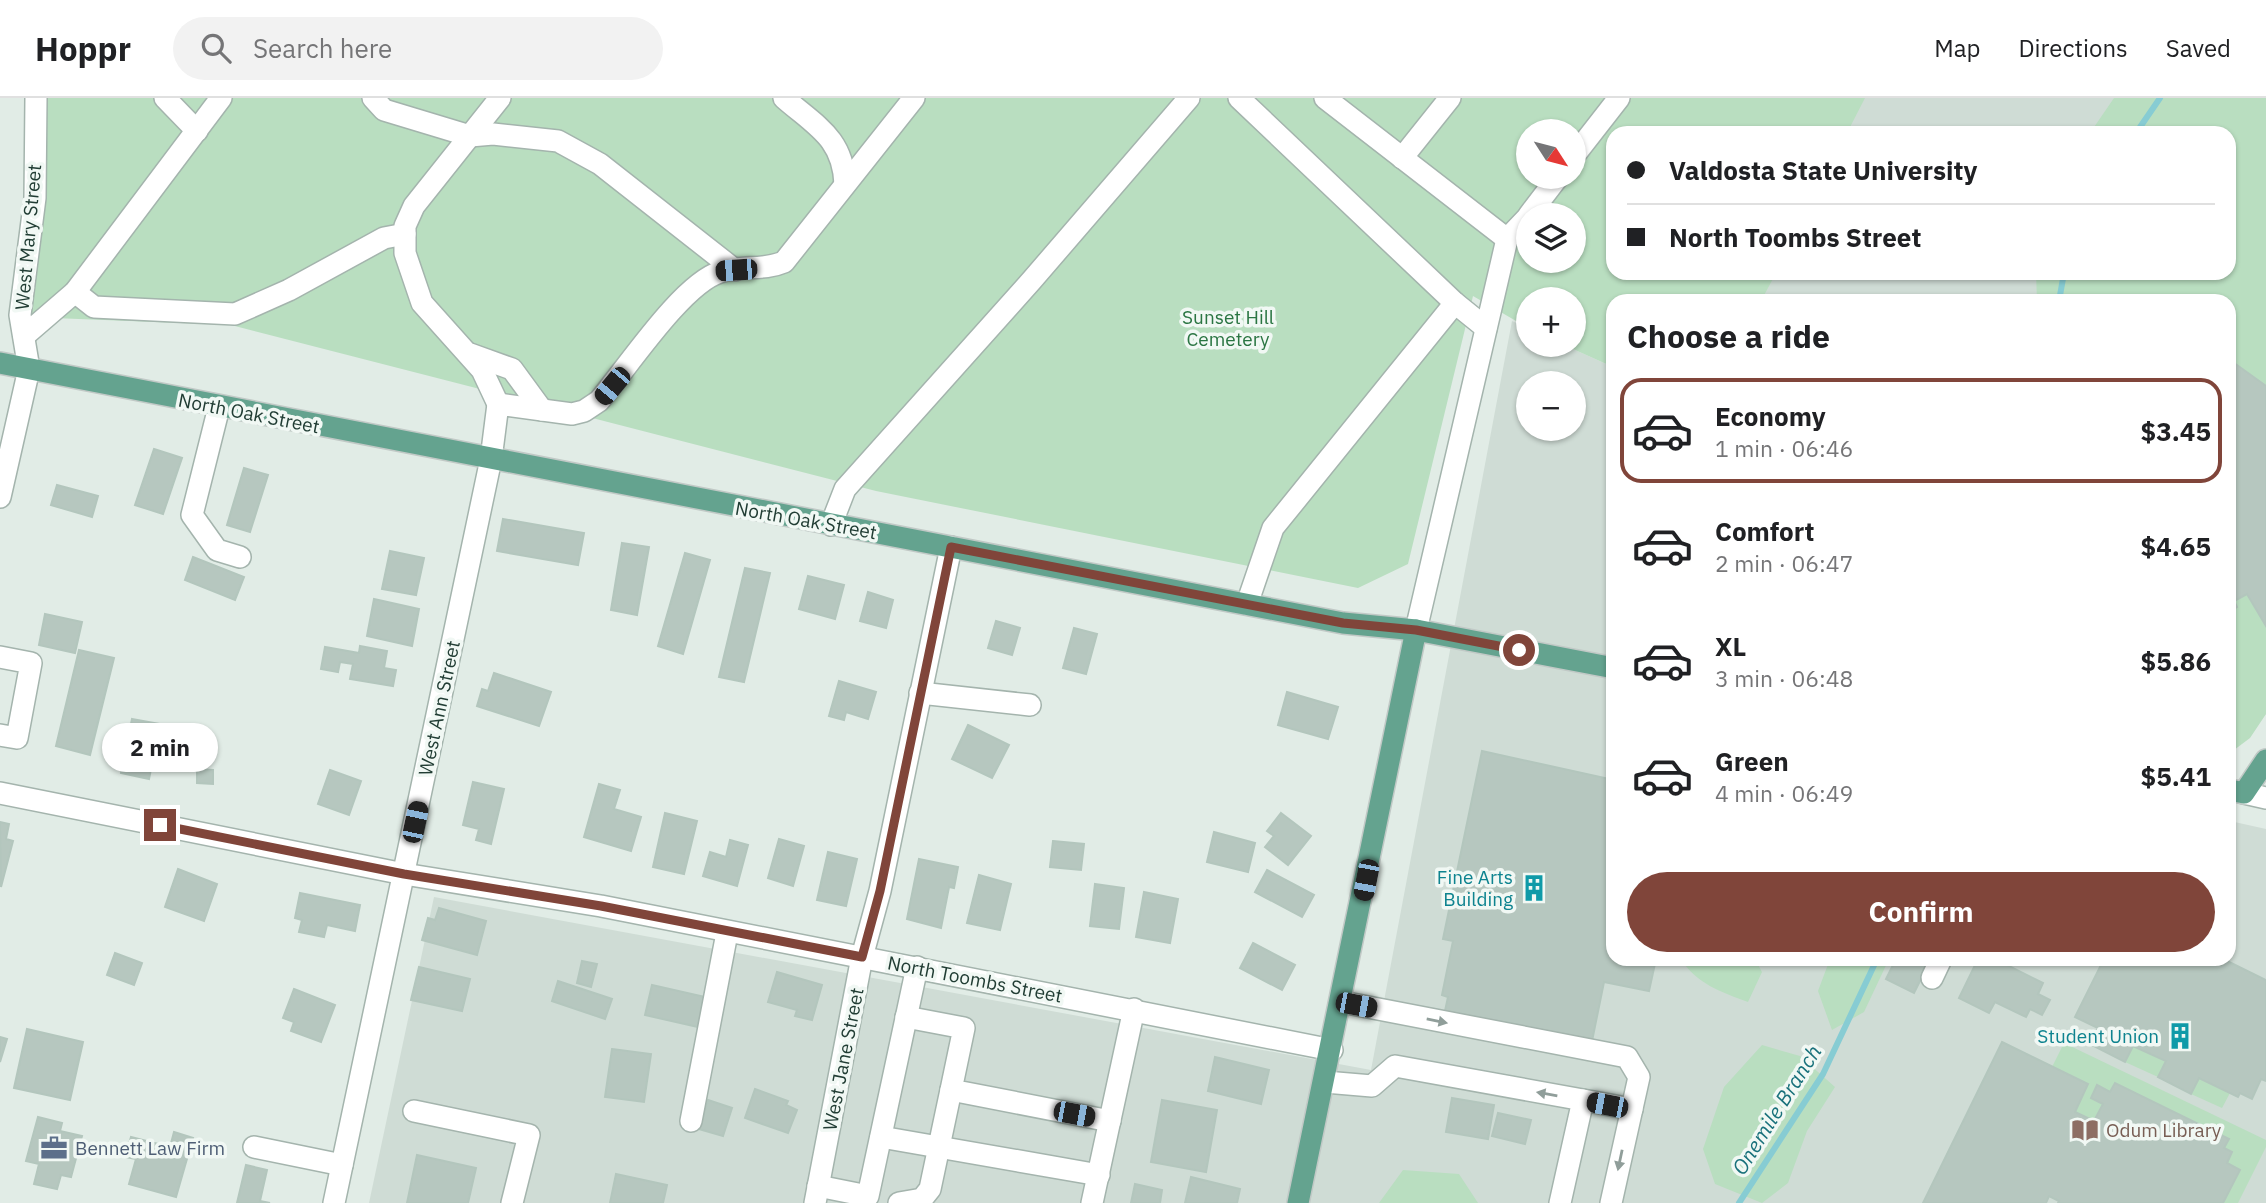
<!DOCTYPE html>
<meta charset="utf-8">
<style>
body{margin:0;font-family:"IBM Plex Sans",sans-serif;background:#f2f2f2;color:#202124;height:100vh;display:flex;flex-direction:column;font-size:26px;white-space:nowrap}
*{box-sizing:border-box;margin:0}
p{font-size:23px;color:#757577}
.icon{flex:none;width:38px;height:38px;fill:none;stroke:currentColor;stroke-width:2;stroke-linecap:round;stroke-linejoin:round}
.map{position:relative;flex:1;overflow:hidden}
.panel{position:absolute;left:1606px;top:196px;width:630px;height:672px;display:flex;flex-direction:column;background:#fff;border-radius:21px;box-shadow:0 2px 5px #0004}
.panel>*{flex:none}
.hud{position:absolute;left:1606px;top:28px;width:630px;height:154px;border-radius:21px;box-shadow:0 2px 5px #0004;display:grid;align-content:center;height:154px;padding:0 21px;background:#fff}
.needle{width:46px;rotate:126deg}
.buttons{position:absolute;left:1516px;top:21px;display:grid;gap:14px}
.buttons a{display:grid;place-items:center;width:70px;height:70px;border-radius:50%;background:#fff;box-shadow:0 2px 5px #0004;font-size:35px}
.end{position:absolute;width:32px;height:32px;margin:-16px;border:9px solid #80453a;background:#fff;box-shadow:0 0 0 4px #fff}
.from{border-radius:50%}
.bubble{position:absolute;height:49px;border-radius:24px;background:#fff;box-shadow:0 2px 5px #0004;font-size:23px;font-weight:800;line-height:49px;text-align:center}
.car{position:absolute;width:21px;height:42px;margin:-21px -10px;border-radius:9px;box-shadow:0 0 5px 2px #0007;background:linear-gradient(#222 24%,#8ab4d8 0 40%,#222 0 76%,#8ab4d8 0 86%,#222 0)}
.hud b{display:flex;align-items:center;gap:24px;height:66px;font-size:26px}
.hud b+b{border-top:2px solid #e0e0e0}
.hud i{width:18px;height:18px;background:#202124}
ul{padding:0;list-style:none}
li{display:flex;align-items:center;gap:21px;height:105px;margin:0 14px 10px;padding:0 7px;border:4px solid transparent;border-radius:21px}
li div{flex:1}
li b{display:block;font-size:26px}
li em{font-style:normal;font-weight:800}
li.selected{border-color:#80453a}
li>.icon{width:63px;height:63px;stroke-width:1.5}
h2{padding:0 21px;font-size:32px;line-height:84px}
.cta{display:flex;gap:14px;margin-top:auto;padding:14px 21px}
.cta a{flex:1;height:80px;border-radius:42px;background:#80453a;color:#fff;font-size:28px;font-weight:800;line-height:80px;text-align:center}
header{display:flex;align-items:center;gap:42px;box-sizing:border-box;height:98px;padding:0 35px;background:#fff;border-bottom:2px solid #e0e0e0}
header strong{font-size:33px}
nav{display:flex;gap:38px;margin-inline-start:auto;font-size:24px}
.search{width:490px;height:63px;background:#f2f2f2;display:flex;align-items:center;gap:18px;box-sizing:border-box;padding:0 24px;border-radius:38px;color:#757577;font-size:26px}
.map>svg:first-child{display:block}
.built{fill:#cfdcd5;fill-rule:evenodd}
.green{fill:#b9dec0;fill-rule:evenodd}
.lines{fill:none;stroke-linecap:round;stroke-linejoin:round}
.stream{stroke:#87ccd3;stroke-width:6}
.building{fill:#b6c7bf;stroke:#b3c6bd;stroke-width:2}
.minor-casing{stroke:#a4b4ad;stroke-width:24}
.major-casing{stroke:#c1c9c6;stroke-width:24}
.minor{stroke:#fff;stroke-width:21}
.major{stroke:#64a38f;stroke-width:21}
.oneway{fill:#909e9a}
.route{stroke:#80453a;stroke-width:9}
.labels{text-anchor:middle;stroke-width:7;stroke-linejoin:round;paint-order:stroke}
.street-label{font-size:19px;fill:#213d34;stroke:#f1f8f4}
.park-label{font-size:19px;fill:#2a7542;stroke:#f1f8f4}
.culture-label{font-size:19px;fill:#0d838f;stroke:#f1f8f4;text-anchor:end}
.education-label{font-size:19px;fill:#785e54;stroke:#f1f8f4;text-anchor:start}
.service-label{font-size:19px;fill:#4e5e75;stroke:#f1f8f4;text-anchor:start}
.water-label{font-size:21px;font-style:italic;fill:#19717b;stroke:#f1f8f4}
</style>
<header>
<strong>Hoppr</strong>
<div class="search"><svg class="icon" aria-label="search" viewBox="0 0 24 24"><circle cx="10" cy="10" r="6"/><path d="M15 15l6 6"/></svg>Search here</div>
<nav><a>Map</a><a>Directions</a><a>Saved</a></nav>
</header>
<div class="map">
<svg width="2266" height="1105" viewBox="0 0 2266 1105">
<rect width="100%" height="100%" fill="#e1ece6"/>
<g class="built">
<path d="M1844 0H2266V616L2230 655V203H1740L1754 175H2230V35H1826Z"/>
<path d="M1512 223 1528 230V247H1564L1613 269 1614 861H2230V723L2266 731V1105H369L434 799 1371 972ZM1528 285H1573V331H1528Z"/>
</g>
<g class="green">
<path d="M47 0H1865L1847 35H1614V175H1776L1761 203H1614L1613 269 1564 247H1573V201H1528V230L1473 198 1408 466 1358 490 876 393 231 227 28 219 45 87ZM1528 33H1573V79H1528ZM1528 117H1573V163H1528Z"/>
<path d="M2114 0H2266V288L2230 262V203H2037L2036 175H2230V35H2090Z"/>
<path d="M2247 496 2266 528V616L2250 640 2230 655V514L2237 509 2234 503Z"/>
<path d="M1681 861H1755L1762 874 1748 904C1723 895 1695 885 1681 861Z"/>
<path d="M1830 861H1889L1864 914 1832 932 1818 893Z"/>
<path d="M2064 945 2266 1042V1049L2238 1105H2223L2240 1072 2227 1065 2232 1054 2224 1050 2228 1041 2115 985 2110 994 2097 988 2091 1000 2103 1006 2094 1023 2075 1014 2088 986 2052 969Z"/>
<path d="M1762 947 1800 958 1835 989 1807 1033 1788 1085 1762 1105 1715 1086 1703 1051 1724 989Z"/>
<path d="M2133 948 2166 963 2158 979 2125 964Z"/>
<path d="M2199 980 2230 995 2222 1010 2191 996Z"/>
<path d="M1403 1072 1459 1076 1478 1105H1379Z"/>
</g>
<g class="lines">
<g class="stream">
<path d="M2136 35 2160 0"/>
<path d="M2059 203 2064 175"/>
<path d="M1739 1105 1823 976 1877 861"/>
</g>
</g>
<g class="building">
<path d="M2230 262 2266 288V528L2247 496 2234 503 2237 509 2230 514Z"/>
<path d="M154 351 182 360 163 416 135 407Z"/>
<path d="M244 370 268 377 250 434 227 427Z"/>
<path d="M57 387 98 398 92 419 51 407Z"/>
<path d="M503 421 584 435 578 467 497 453Z"/>
<path d="M622 445 649 449 637 517 611 512Z"/>
<path d="M390 453 424 460 416 497 382 491Z"/>
<path d="M685 455 710 462 683 556 658 548Z"/>
<path d="M193 459 244 479 235 502 185 482Z"/>
<path d="M745 470 770 475 744 584 719 579Z"/>
<path d="M808 478 844 487 835 521 799 511Z"/>
<path d="M868 494 893 502 886 530 860 523Z"/>
<path d="M374 501 419 511 412 548 367 538Z"/>
<path d="M45 516 82 524 75 555 39 547Z"/>
<path d="M996 523 1020 530 1012 557 988 550Z"/>
<path d="M1074 530 1097 536 1086 576 1063 570Z"/>
<path d="M360 548 387 553 384 570 396 572 393 588 350 581 353 566 340 564 338 574 321 571 325 549 359 555Z"/>
<path d="M79 552 114 560 90 657 56 648Z"/>
<path d="M494 575 551 594 539 628 477 608 482 591 488 593Z"/>
<path d="M839 583 876 594 868 621 846 614 844 622 829 618Z"/>
<path d="M1287 594 1338 609 1328 641 1278 627Z"/>
<path d="M132 621 160 626 149 681 121 675Z"/>
<path d="M968 627 1009 647 992 680 952 661Z"/>
<path d="M1482 653 1614 682V861H1656L1649 893 1604 884 1592 943 1445 913 1448 899 1442 897 1453 843 1443 841Z"/>
<path d="M197 671 213 672V686L197 685Z"/>
<path d="M330 672 361 683 349 717 318 706Z"/>
<path d="M473 684 504 691 491 746 476 742 479 731 463 727Z"/>
<path d="M599 686 620 692 614 711 641 719 631 753 584 739Z"/>
<path d="M665 715 697 723 684 776 653 769Z"/>
<path d="M1281 715 1311 738 1288 767 1265 749 1274 738 1267 733Z"/>
<path d="M0 724 9 726 6 741 13 743 1 789Z"/>
<path d="M1214 734 1255 745 1248 774 1207 764Z"/>
<path d="M779 741 804 748 793 788 768 780Z"/>
<path d="M730 742 748 747 737 788 703 778 710 754 726 759Z"/>
<path d="M1053 743 1084 746 1081 772 1050 769Z"/>
<path d="M828 754 857 761 846 808 817 802Z"/>
<path d="M919 761 958 769 954 790 949 789 941 830 907 821Z"/>
<path d="M178 771 217 786 204 823 165 809Z"/>
<path d="M1267 772 1314 797 1302 819 1255 794Z"/>
<path d="M979 777 1011 786 1000 832 967 825Z"/>
<path d="M1095 786 1124 790 1119 831 1090 828Z"/>
<path d="M1144 794 1178 801 1170 845 1136 839Z"/>
<path d="M300 795 360 807 355 833 327 827 324 839 299 834 302 822 295 820Z"/>
<path d="M439 810 486 823 477 857 422 842 428 820 435 822Z"/>
<path d="M1253 845 1295 867 1282 892 1240 870Z"/>
<path d="M115 855 142 865 134 887 107 877Z"/>
<path d="M1896 861H1931L1914 895 1886 881Z"/>
<path d="M1978 861H1995L2043 885 2038 896 2050 902 2042 917 2030 911 2026 919 1995 904 1989 915 1959 900Z"/>
<path d="M2223 861 2266 882V983L2261 981 2252 1001 2240 995 2238 999 2199 980 2191 996 2158 979 2166 963 2133 948 2125 964 2090 946 2098 930 2075 919 2104 861Z"/>
<path d="M582 863 597 866 591 889 577 885Z"/>
<path d="M419 869 470 881 462 913 411 902Z"/>
<path d="M777 874 822 887 812 922 795 918 797 912 768 904Z"/>
<path d="M558 883 612 901 605 921 552 903Z"/>
<path d="M652 887 705 899 698 929 645 917Z"/>
<path d="M294 891 335 907 321 944 291 933 294 924 283 920Z"/>
<path d="M27 931 83 944 70 1002 14 990Z"/>
<path d="M0 939 7 941 0 964Z"/>
<path d="M2002 944 2088 986 2075 1014 2094 1023 2103 1006 2091 1000 2097 987 2110 994 2115 985 2229 1041 2224 1050 2232 1054 2227 1065 2240 1072 2223 1105H2058L2059 1103 2049 1098 2046 1105H1923Z"/>
<path d="M612 951 651 956 644 1004 605 999Z"/>
<path d="M1215 959 1269 972 1261 1006 1208 993Z"/>
<path d="M755 991 788 1003 786 1007 797 1012 788 1035 745 1020Z"/>
<path d="M1452 1000 1494 1007 1488 1041 1446 1034Z"/>
<path d="M708 1002 732 1010 723 1038 699 1031Z"/>
<path d="M1162 1002 1217 1012 1206 1074 1151 1064Z"/>
<path d="M1498 1015 1531 1022 1525 1046 1492 1038Z"/>
<path d="M38 1019 62 1025 60 1033 82 1038 71 1079 61 1077 57 1091 34 1086 39 1066 26 1063Z"/>
<path d="M174 1034 193 1040 176 1099 129 1086 136 1061 125 1059 131 1039 170 1049Z"/>
<path d="M417 1057 476 1070 468 1105H407Z"/>
<path d="M246 1067 267 1072 260 1103 270 1105H237Z"/>
<path d="M616 1076 667 1087 663 1105H610Z"/>
<path d="M1191 1079 1240 1091 1237 1105H1185Z"/>
<path d="M1135 1086 1162 1092 1160 1105H1131Z"/>
</g>
<g class="lines">
<defs>
<g id="minor">
<path d="M165 0 197 33"/>
<path d="M373 0 384 12 470 38 493 36 558 43 600 66 735 172"/>
<path d="M784 0C816 28 843 40 845 86"/>
<path d="M1239 0 1455 205 1486 230"/>
<path d="M1325 0 1507 141"/>
<path d="M1573 59 1619 0"/>
<path d="M1402 60 1450 0"/>
<path d="M1529 117 1558 79"/>
<path d="M75 194 94 209 235 216 289 192 384 140 405 136"/>
<path d="M24 238 75 194 221 0"/>
<path d="M470 256 512 271 542 312"/>
<path d="M498 306 482 272 422 205 405 155V128L414 108 500 0"/>
<path d="M219 309 192 417 217 452 240 459"/>
<path d="M0 399 29 271 20 217 35 100 36 0"/>
<path d="M831 427 845 391 1032 182 1189 0"/>
<path d="M1247 506 1273 430 1455 205"/>
<path d="M1416 532 1507 141 1528 119"/>
<path d="M0 559 31 565 17 640 0 637"/>
<path d="M920 595 1030 607"/>
<path d="M0 695 404 776 601 808 1332 952"/>
<path d="M2244 695 2266 700"/>
<path d="M1932 880 1941 861"/>
<path d="M1342 904 1627 959 1639 979 1611 1105"/>
<path d="M906 919 964 930 951 992 1110 1023"/>
<path d="M1325 984 1372 988 1395 968 1583 1002 1560 1105"/>
<path d="M1583 1002 1632 1011"/>
<path d="M414 1013 529 1037 512 1105"/>
<path d="M691 1023 727 835"/>
<path d="M881 1039 1099 1077"/>
<path d="M254 1049 342 1067"/>
<path d="M818 1088 868 1098 917 869"/>
<path d="M334 1105 491 361 498 306 572 316 584 313 599 303C627 270 682 186 720 174 741 167 763 173 784 164L914 0"/>
<path d="M815 1105 862 859 880 793 951 449"/>
<path d="M899 1105 922 1101 930 1091 951 992"/>
<path d="M1092 1105 1134 911"/>
</g>
<g id="major">
<path d="M0 265 1343 525 1416 532 1614 570"/>
<path d="M2230 692 2244 695 2266 662"/>
<path d="M1298 1105 1416 532"/>
</g>
</defs>
<use href="#minor" class="minor-casing"/>
<use href="#major" class="major-casing"/>
<use href="#minor" class="minor"/>
<use href="#major" class="major"/>
</g>
<defs><path id="oneway-solid" d="M-6-.8H1V-3.2L6.5 0L1 3.2V.8H-6Z" transform="scale(1.75)"/></defs>
<g class="oneway">
<use href="#oneway-solid" transform="translate(1437 923) rotate(11)"/>
<use href="#oneway-solid" transform="translate(1547 996) rotate(-170)"/>
<use href="#oneway-solid" transform="translate(1620 1062) rotate(102)"/>
</g>
<g class="lines">
<path class="route" d="M160 727 404 776 601 808 862 859 880 793 951 449 1343 525 1416 532 1519 552"/>
</g>
<defs>
<symbol id="building-bare" viewBox="-9 -9 18 18"><path d="M-4-6H4V6H1V3H-1V6H-4ZM-2.5-4.3h1.7v1.8h-1.7ZM.8-4.3h1.7v1.8H.8ZM-2.5-1h1.7V.8h-1.7ZM.8-1h1.7V.8H.8Z" fill="#0f9aa8" stroke="#f1f8f4" stroke-width="2.5" paint-order="stroke"/></symbol>
<symbol id="library-bare" viewBox="-9 -9 18 18"><path d="M-6-4Q-3-5.5-.7-3.5V5Q-3 3-6 4ZM6-4Q3-5.5 .7-3.5V5Q3 3 6 4Z" fill="#8d6e63" stroke="#f1f8f4" stroke-width="2.5" paint-order="stroke"/></symbol>
<symbol id="office-bare" viewBox="-9 -9 18 18"><path d="M-6-3h4V-5.5h4V-3h4V5H-6ZM-1-4.5V-3h2v-1.5ZM-6 0V1H6V0Z" fill="#5c6f8a" stroke="#f1f8f4" stroke-width="2.5" paint-order="stroke"/></symbol>
</defs>
<g fill-rule="evenodd">
<use href="#building-bare" x="1515" y="771" width="38" height="38"/>
<use href="#building-bare" x="2161" y="919" width="38" height="38"/>
<use href="#library-bare" x="2066" y="1013" width="38" height="38"/>
<use href="#office-bare" x="35" y="1031" width="38" height="38"/>
</g>
<g class="labels">
<g class="street-label">
<text transform="translate(28 139) rotate(-85)" y="7">West Mary Street</text>
<text transform="translate(249 315) rotate(11)" y="7">North Oak Street</text>
<text transform="translate(806 422) rotate(10)" y="7">North Oak Street</text>
<text transform="translate(439 610) rotate(-78)" y="7">West Ann Street</text>
<text transform="translate(975 881) rotate(11)" y="7">North Toombs Street</text>
<text transform="translate(843 961) rotate(-79)" y="7">West Jane Street</text>
</g>
<g class="park-label">
<text x="1228" y="226">Sunset Hill<tspan x="1228" dy="22">Cemetery</tspan></text>
</g>
<g class="culture-label">
<text x="1513" y="786">Fine Arts<tspan x="1513" dy="22">Building</tspan></text>
<text x="2159" y="945">Student Union</text>
</g>
<g class="education-label">
<text x="2106" y="1039">Odum Library</text>
</g>
<g class="service-label">
<text x="75" y="1057">Bennett Law Firm</text>
</g>
<g class="water-label">
<text transform="translate(1777 1012) rotate(-58)" y="7">Onemile Branch</text>
</g>
</g>
</svg>
<div class="buttons">
<a><svg class="needle" viewBox="-14 -14 28 28"><path d="M0-13l5 13h-10z" fill="#e53935"/><path d="M0 13l5-13h-10z" fill="#757577"/></svg></a>
<a><svg class="icon" aria-label="layers" viewBox="0 0 24 24"><path d="M12 4l9 5-9 5-9-5zM3 14l9 5 9-5"/></svg></a>
<a>+</a>
<a>−</a>
</div>
<i class="end from" style="left:1519px;top:552px"></i>
<i class="end" style="left:160px;top:727px"></i>
<div class="bubble" style="left:102px;top:625px;width:116px">2 min</div>
<i class="car" style="left:736px;top:172px;rotate:266deg"></i>
<i class="car" style="left:612px;top:288px;rotate:220deg"></i>
<i class="car" style="left:415px;top:724px;rotate:12deg"></i>
<i class="car" style="left:1366px;top:782px;rotate:191deg"></i>
<i class="car" style="left:1356px;top:907px;rotate:101deg"></i>
<i class="car" style="left:1607px;top:1007px;rotate:281deg"></i>
<i class="car" style="left:1074px;top:1016px;rotate:101deg"></i>
<div class="hud">
<b><i class="from"></i>Valdosta State University</b>
<b><i></i>North Toombs Street</b>
</div>
<section class="panel">
<h2>Choose a ride</h2>
<ul>
<li class="selected"><svg class="icon" aria-label="car" viewBox="0 0 24 24"><path d="M5 17H2v-5l4-1 3-4h7l3 4 3 1v5h-3M9 17h6M6 11h13"/><circle cx="7" cy="17" r="2"/><circle cx="17" cy="17" r="2"/></svg><div><b>Economy</b><p>1 min · 06:46</p></div><em>$3.45</em></li>
<li><svg class="icon" aria-label="car" viewBox="0 0 24 24"><path d="M5 17H2v-5l4-1 3-4h7l3 4 3 1v5h-3M9 17h6M6 11h13"/><circle cx="7" cy="17" r="2"/><circle cx="17" cy="17" r="2"/></svg><div><b>Comfort</b><p>2 min · 06:47</p></div><em>$4.65</em></li>
<li><svg class="icon" aria-label="car" viewBox="0 0 24 24"><path d="M5 17H2v-5l4-1 3-4h7l3 4 3 1v5h-3M9 17h6M6 11h13"/><circle cx="7" cy="17" r="2"/><circle cx="17" cy="17" r="2"/></svg><div><b>XL</b><p>3 min · 06:48</p></div><em>$5.86</em></li>
<li><svg class="icon" aria-label="car" viewBox="0 0 24 24"><path d="M5 17H2v-5l4-1 3-4h7l3 4 3 1v5h-3M9 17h6M6 11h13"/><circle cx="7" cy="17" r="2"/><circle cx="17" cy="17" r="2"/></svg><div><b>Green</b><p>4 min · 06:49</p></div><em>$5.41</em></li>
</ul>
<div class="cta"><a>Confirm</a></div>
</section>
</div>
